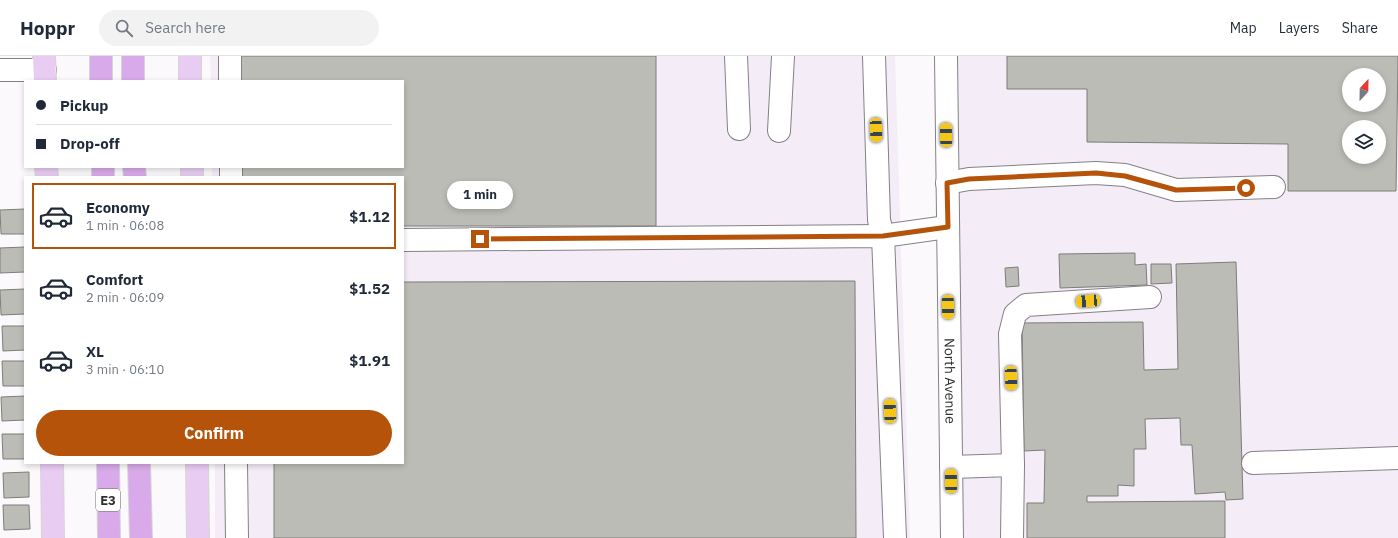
<!DOCTYPE html>
<meta charset="utf-8">
<style>
body{margin:0;font-family:"IBM Plex Sans",sans-serif;background:#f2f2f3;color:#1f2937;height:100vh;display:flex;flex-direction:column;font-size:15px;white-space:nowrap}
*{box-sizing:border-box;margin:0}
p{font-size:13px;color:#747a83}
.icon{flex:none;width:22px;height:22px;fill:none;stroke:currentColor;stroke-width:2;stroke-linecap:round;stroke-linejoin:round}
.map{position:relative;flex:1;overflow:hidden}
.drawer{position:absolute;left:24px;top:120px;width:380px;height:288px;display:flex;flex-direction:column;background:#fff;border-radius:0px;box-shadow:0 2px 6px #0003}
.drawer>*{flex:none}
.banner{position:absolute;left:24px;top:24px;width:380px;height:88px;border-radius:0px;box-shadow:0 2px 6px #0003;display:grid;align-content:center;height:88px;padding:0 12px;background:#fff}
.needle{width:26px;rotate:22deg}
.fabs{position:absolute;left:1342px;top:12px;display:grid;gap:8px}
.fabs a{display:grid;place-items:center;width:44px;height:44px;border-radius:50%;background:#fff;box-shadow:0 2px 6px #0003;font-size:20px}
.end{position:absolute;width:18px;height:18px;margin:-9px;border:5px solid #b45309;background:#fff;box-shadow:0 0 0 2px #fff}
.from{border-radius:50%}
.bubble{position:absolute;height:28px;border-radius:14px;background:#fff;box-shadow:0 2px 6px #0003;font-size:13px;font-weight:700;line-height:28px;text-align:center}
.car{position:absolute;width:12px;height:24px;margin:-12px -6px;border-radius:5px;box-shadow:0 0 3px 1px #0007;background:linear-gradient(#f5c518 24%,#345 0 40%,#f5c518 0 76%,#345 0 86%,#f5c518 0)}
.banner b{display:flex;align-items:center;gap:14px;height:38px;font-size:15px}
.banner b+b{border-top:1px solid #e0e1e3}
.banner i{width:10px;height:10px;background:#1f2937}
ul{padding:7px 0 0;list-style:none}
li{display:flex;align-items:center;gap:12px;height:66px;margin:0 8px 6px;padding:0 4px;border:2px solid transparent;border-radius:0px}
li div{flex:1}
li b{display:block;font-size:15px}
li em{font-style:normal;font-weight:700}
li.selected{border-color:#b45309}
li>.icon{width:36px;height:36px;stroke-width:1.5}
.primary-button{display:flex;gap:8px;margin-top:auto;padding:8px 12px}
.primary-button a{flex:1;height:46px;border-radius:24px;background:#b45309;color:#fff;font-size:16px;font-weight:700;line-height:46px;text-align:center}
header{display:flex;align-items:center;gap:24px;box-sizing:border-box;height:56px;padding:0 20px;background:#fff;border-bottom:1px solid #e0e1e3}
header strong{font-size:19px}
nav{display:flex;gap:22px;margin-inline-start:auto;font-size:14px}
.search{width:280px;height:36px;background:#f2f2f3;display:flex;align-items:center;gap:10px;box-sizing:border-box;padding:0 14px;border-radius:22px;color:#747a83;font-size:15px}
.map>svg:first-child{display:block}
.built{fill:#f4ecf7;fill-rule:evenodd}
.building{fill:#bcbcb7;stroke:#7d7d79;fill-rule:evenodd}
.lines{fill:none;stroke-linecap:round;stroke-linejoin:round}
.minor-casing{stroke:#848185;stroke-width:24}
.major-casing{stroke:#d6d5d6;stroke-width:24}
.highway-casing{stroke:#d6d5d6;stroke-width:24}
.minor{stroke:#fff;stroke-width:22}
.major{stroke:#e8ccf2;stroke-width:22}
.highway{stroke:#d8aae9;stroke-width:22}
.route{stroke:#b45309;stroke-width:5}
.labels{text-anchor:middle;stroke-width:3.5;stroke-linejoin:round;paint-order:stroke}
.shield{fill:#fff;stroke:#6e6d6e;stroke-width:1}
.shield-label{font-size:13px;font-weight:bold;fill:#302f30}
.street-label{font-size:14px;fill:#302f30;stroke:#fff}
</style>
<header>
<strong>Hoppr</strong>
<div class="search"><svg class="icon" aria-label="search" viewBox="0 0 24 24"><circle cx="10" cy="10" r="6"/><path d="M15 15l6 6"/></svg>Search here</div>
<nav><a>Map</a><a>Layers</a><a>Share</a></nav>
</header>
<div class="map">
<svg width="1398" height="482" viewBox="0 0 1398 482">
<rect width="100%" height="100%" fill="#fcf9fd"/>
<g class="built">
<path d="M210 0H895L910 482H215V407H403V121H212V111H403V25H211Z"/>
<path d="M954 0H1398V482H959ZM1349 19H1379V49H1349ZM1349 71H1379V101H1349Z"/>
</g>
<g class="building">
<path d="M239 0H656V170H403V121H240V111H403V25H239Z"/>
<path d="M1007 0H1398L1396 135H1288V88L1087 86V33H1007ZM1349 19H1379V49H1349ZM1349 71H1379V101H1349Z"/>
<path d="M25 153V178H1L0 154Z"/>
<path d="M25 191V216L0 217V192Z"/>
<path d="M1135 197V209L1146 208 1147 229 1060 232 1059 198Z"/>
<path d="M1236 206 1243 443 1226 444 1225 436 1195 438 1192 389H1181L1180 362 1145 363 1146 393H1134V430L1118 429V440H1087V446L1225 445V482H1027V447H1044L1045 394 1024 395 1022 267 1143 266 1144 314 1178 313 1176 208Z"/>
<path d="M1151 208H1171L1172 227 1151 228Z"/>
<path d="M1018 211 1019 230 1006 231 1005 212Z"/>
<path d="M855 225 856 482H274V407H403V226Z"/>
<path d="M25 233V258L1 259 0 234Z"/>
<path d="M2 270H25V294L3 295Z"/>
<path d="M2 305H25V330H3Z"/>
<path d="M25 340V364L2 365 1 341Z"/>
<path d="M2 378H25V403H3Z"/>
<path d="M29 416V441L4 442 3 417Z"/>
<path d="M3 449H29L30 473 4 474Z"/>
</g>
<g class="lines">
<defs>
<g id="minor">
<path d="M230 0V25"/>
<path d="M736 0 739 73"/>
<path d="M874 0 879 164 883 180 947 171"/>
<path id="s1" d="M946 0 952 482"/>
<path d="M0 14H45"/>
<path d="M779 75 783 0"/>
<path d="M231 111V121"/>
<path d="M947 127 969 123 1096 117 1125 119 1176 134 1274 131"/>
<path d="M403 184 883 180 895 482"/>
<path d="M236 407 237 482"/>
<path d="M1253 407 1398 402"/>
<path d="M1013 409 1010 278 1015 258 1026 249 1150 241"/>
<path d="M951 411 1013 409 1012 482"/>
</g>
<g id="major">
<path d="M44 0 45 25"/>
<path d="M190 0V25"/>
<path d="M46 111 47 121"/>
<path d="M192 111V121"/>
<path d="M52 407 53 482"/>
<path d="M197 407 198 482"/>
</g>
<g id="highway">
<path d="M101 0V25"/>
<path d="M133 0V25"/>
<path d="M103 111V121"/>
<path d="M134 111 135 121"/>
<path d="M108 407 109 482"/>
<path d="M139 407 141 482"/>
</g>
</defs>
<use href="#minor" class="minor-casing"/>
<use href="#major" class="major-casing"/>
<use href="#highway" class="highway-casing"/>
<use href="#minor" class="minor"/>
<use href="#major" class="major"/>
<use href="#highway" class="highway"/>
</g>
<g class="lines">
<path class="route" d="M480 183 883 180 948 171 947 127 969 123 1096 117 1125 120 1176 134 1246 132"/>
</g>
<g class="labels">
<rect class="shield" x="96" y="433" width="24" height="22" rx="3"/>
<g class="shield-label">
<text x="108" y="449">E3</text>
</g>
<g class="street-label">
<text dy="5" stroke="none"><textPath href="#s1" startOffset="325">North Avenue</textPath></text>
</g>
</g>
</svg>
<div class="fabs">
<a><svg class="needle" viewBox="-14 -14 28 28"><path d="M0-13l5 13h-10z" fill="#e53935"/><path d="M0 13l5-13h-10z" fill="#747a83"/></svg></a>
<a><svg class="icon" aria-label="layers" viewBox="0 0 24 24"><path d="M12 4l9 5-9 5-9-5zM3 14l9 5 9-5"/></svg></a>
</div>
<i class="end from" style="left:1246px;top:132px"></i>
<i class="end" style="left:480px;top:183px"></i>
<div class="bubble" style="left:447px;top:125px;width:66px">1 min</div>
<i class="car" style="left:876px;top:74px;rotate:178deg"></i>
<i class="car" style="left:946px;top:79px;rotate:359deg"></i>
<i class="car" style="left:1088px;top:245px;rotate:266deg"></i>
<i class="car" style="left:948px;top:251px;rotate:179deg"></i>
<i class="car" style="left:1011px;top:322px;rotate:178deg"></i>
<i class="car" style="left:890px;top:355px;rotate:358deg"></i>
<i class="car" style="left:951px;top:425px;rotate:359deg"></i>
<div class="banner">
<b><i class="from"></i>Pickup</b>
<b><i></i>Drop-off</b>
</div>
<section class="drawer">
<ul>
<li class="selected"><svg class="icon" aria-label="car" viewBox="0 0 24 24"><path d="M5 17H2v-5l4-1 3-4h7l3 4 3 1v5h-3M9 17h6M6 11h13"/><circle cx="7" cy="17" r="2"/><circle cx="17" cy="17" r="2"/></svg><div><b>Economy</b><p>1 min · 06:08</p></div><em>$1.12</em></li>
<li><svg class="icon" aria-label="car" viewBox="0 0 24 24"><path d="M5 17H2v-5l4-1 3-4h7l3 4 3 1v5h-3M9 17h6M6 11h13"/><circle cx="7" cy="17" r="2"/><circle cx="17" cy="17" r="2"/></svg><div><b>Comfort</b><p>2 min · 06:09</p></div><em>$1.52</em></li>
<li><svg class="icon" aria-label="car" viewBox="0 0 24 24"><path d="M5 17H2v-5l4-1 3-4h7l3 4 3 1v5h-3M9 17h6M6 11h13"/><circle cx="7" cy="17" r="2"/><circle cx="17" cy="17" r="2"/></svg><div><b>XL</b><p>3 min · 06:10</p></div><em>$1.91</em></li>
</ul>
<div class="primary-button"><a>Confirm</a></div>
</section>
</div>
